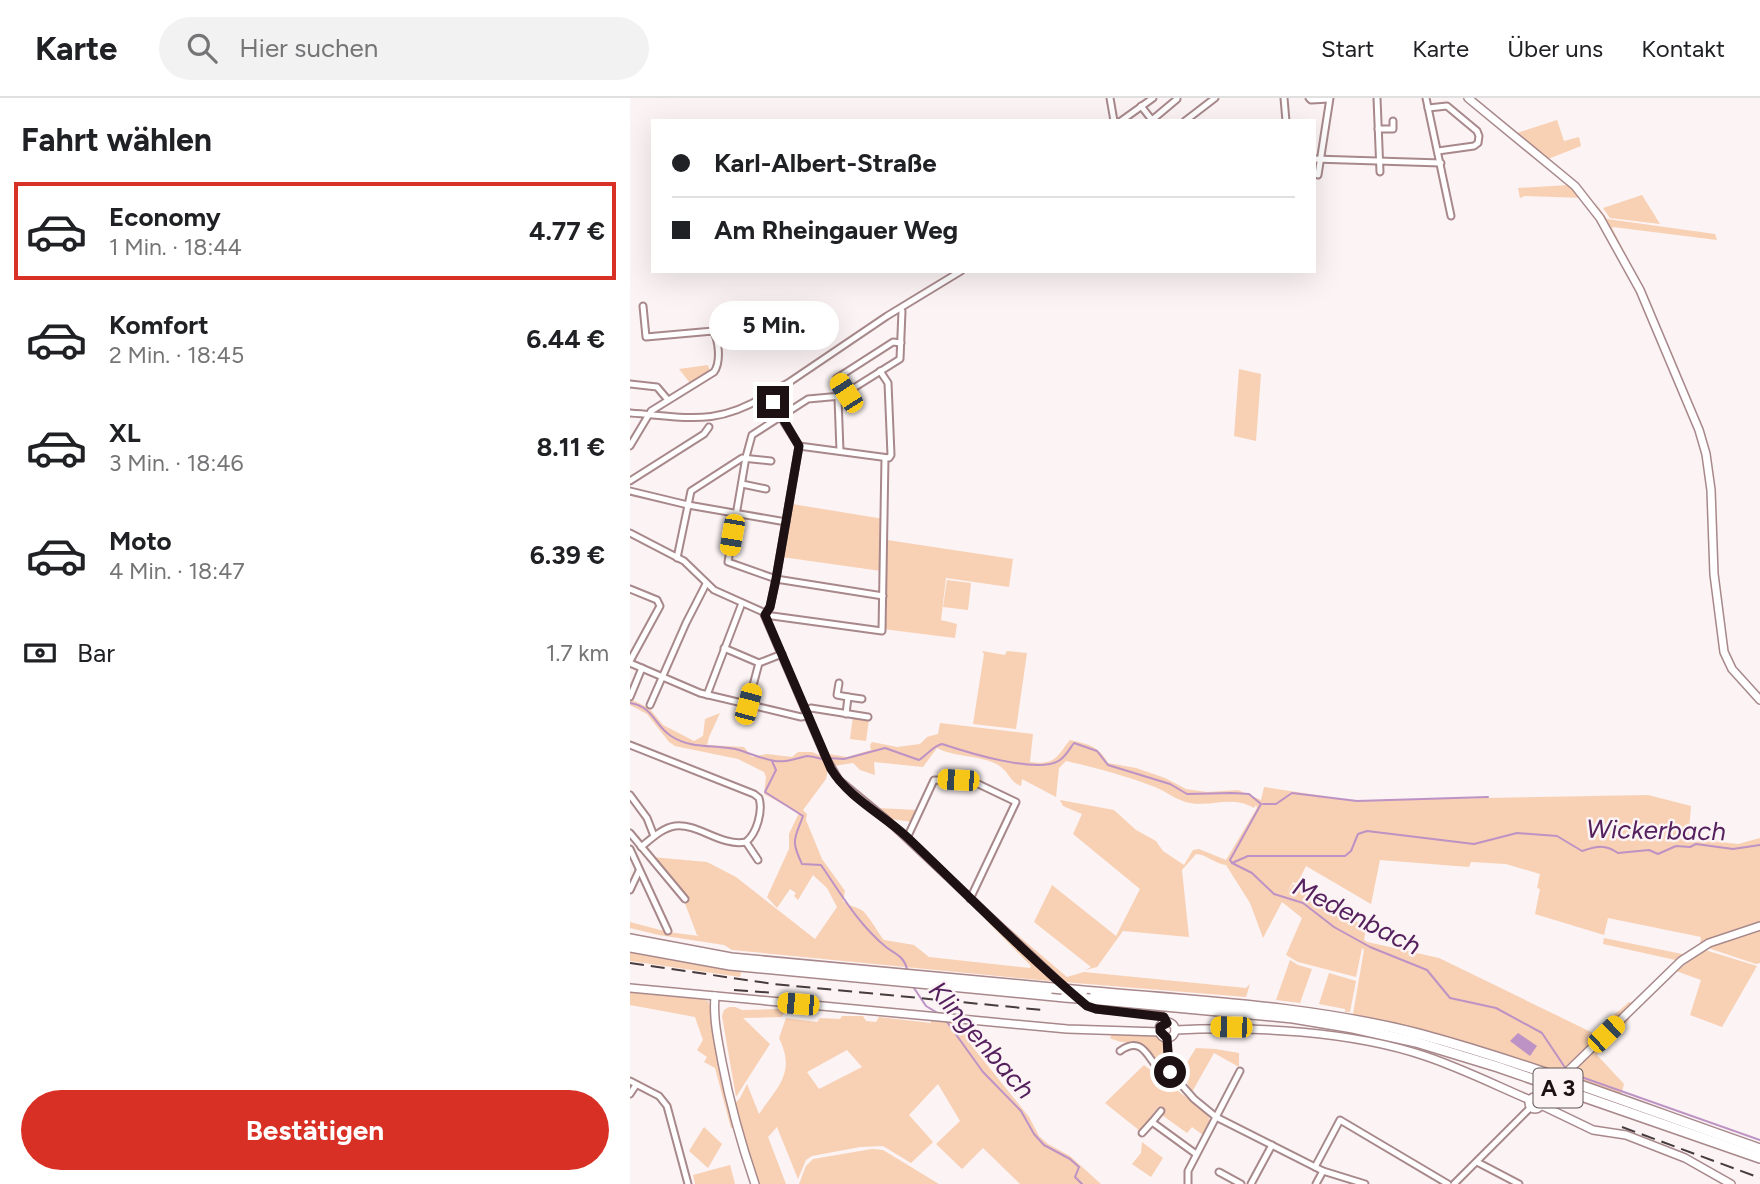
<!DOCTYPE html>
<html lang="de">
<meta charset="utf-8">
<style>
body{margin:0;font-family:Figtree,sans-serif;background:#f2f2f2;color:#202124;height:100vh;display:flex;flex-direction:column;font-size:26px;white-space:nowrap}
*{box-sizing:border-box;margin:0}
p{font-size:23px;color:#757577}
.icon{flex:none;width:38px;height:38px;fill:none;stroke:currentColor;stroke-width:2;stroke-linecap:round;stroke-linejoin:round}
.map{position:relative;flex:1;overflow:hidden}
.panel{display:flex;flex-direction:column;background:#fff;width:630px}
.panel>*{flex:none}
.banner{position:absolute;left:21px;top:21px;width:665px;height:154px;border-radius:0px;box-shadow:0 7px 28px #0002;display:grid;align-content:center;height:154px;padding:0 21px;background:#fff}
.end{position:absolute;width:32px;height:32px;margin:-16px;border:9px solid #1d1113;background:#fff;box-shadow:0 0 0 4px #fff}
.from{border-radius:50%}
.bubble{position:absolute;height:49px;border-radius:24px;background:#fff;box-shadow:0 7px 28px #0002;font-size:23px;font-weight:700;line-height:49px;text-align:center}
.car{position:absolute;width:21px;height:42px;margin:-21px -10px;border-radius:9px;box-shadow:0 0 5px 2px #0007;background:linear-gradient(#f5c518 24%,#345 0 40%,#f5c518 0 76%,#345 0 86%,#f5c518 0)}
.banner b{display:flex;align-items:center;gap:24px;height:66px;font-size:26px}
.banner b+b{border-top:2px solid #e0e0e0}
.banner i{width:18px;height:18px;background:#202124}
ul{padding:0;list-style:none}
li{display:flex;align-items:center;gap:21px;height:98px;margin:0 14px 10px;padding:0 7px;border:4px solid transparent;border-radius:0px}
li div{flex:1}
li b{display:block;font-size:26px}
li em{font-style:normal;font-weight:700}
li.current{border-color:#d93025}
li>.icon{width:63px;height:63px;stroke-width:1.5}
h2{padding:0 21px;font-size:32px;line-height:84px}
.pay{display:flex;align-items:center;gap:18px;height:77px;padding:0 21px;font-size:26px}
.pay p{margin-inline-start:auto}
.button{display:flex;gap:14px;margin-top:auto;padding:14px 21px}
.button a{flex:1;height:80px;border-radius:42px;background:#d93025;color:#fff;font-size:28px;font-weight:700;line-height:80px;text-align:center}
header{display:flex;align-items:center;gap:42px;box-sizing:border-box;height:98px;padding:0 35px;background:#fff;border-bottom:2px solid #e0e0e0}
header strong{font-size:33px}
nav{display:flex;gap:38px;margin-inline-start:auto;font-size:24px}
.search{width:490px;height:63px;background:#f2f2f2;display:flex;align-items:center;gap:18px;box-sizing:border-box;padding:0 24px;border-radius:38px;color:#757577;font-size:26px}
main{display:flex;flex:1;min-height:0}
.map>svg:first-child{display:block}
.green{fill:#f8d0b3;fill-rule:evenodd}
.water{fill:#bd92c4}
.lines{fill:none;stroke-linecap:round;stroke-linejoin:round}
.stream{stroke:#bd92c4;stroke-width:2}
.minor-casing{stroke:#a8888b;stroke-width:9}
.major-casing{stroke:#a8888b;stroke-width:10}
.highway-casing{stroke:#a8888b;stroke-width:12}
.minor{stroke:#fff;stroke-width:5}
.major{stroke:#fff;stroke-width:7}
.highway{stroke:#fff;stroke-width:9}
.rail{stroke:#473b3d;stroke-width:2;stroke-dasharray:14 7;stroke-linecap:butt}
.major-bridge-casing{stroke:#a8888b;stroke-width:10;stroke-linecap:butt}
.highway-bridge-casing{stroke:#a8888b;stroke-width:12;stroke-linecap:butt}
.major-bridge{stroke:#fff;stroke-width:7}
.highway-bridge{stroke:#fff;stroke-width:9}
.route{stroke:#1d1113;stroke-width:9}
.labels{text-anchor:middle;stroke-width:5;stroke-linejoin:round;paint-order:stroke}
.shield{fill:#fbf3f4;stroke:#605556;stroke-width:2}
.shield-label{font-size:23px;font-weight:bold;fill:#1d1113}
.water-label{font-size:26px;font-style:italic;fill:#55205e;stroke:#fbf3f4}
</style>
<header>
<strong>Karte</strong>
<div class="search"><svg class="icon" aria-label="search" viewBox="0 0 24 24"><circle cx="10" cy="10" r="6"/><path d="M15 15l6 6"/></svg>Hier suchen</div>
<nav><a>Start</a><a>Karte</a><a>Über uns</a><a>Kontakt</a></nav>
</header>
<main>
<section class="panel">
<h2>Fahrt wählen</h2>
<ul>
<li class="current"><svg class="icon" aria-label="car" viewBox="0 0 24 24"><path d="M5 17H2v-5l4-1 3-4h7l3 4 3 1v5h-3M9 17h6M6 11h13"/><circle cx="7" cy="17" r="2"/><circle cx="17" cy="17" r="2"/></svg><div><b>Economy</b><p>1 Min. · 18:44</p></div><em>4.77 €</em></li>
<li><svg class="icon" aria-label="car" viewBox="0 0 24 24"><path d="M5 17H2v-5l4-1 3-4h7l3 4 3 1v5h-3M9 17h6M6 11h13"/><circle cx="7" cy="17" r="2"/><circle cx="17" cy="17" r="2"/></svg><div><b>Komfort</b><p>2 Min. · 18:45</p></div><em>6.44 €</em></li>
<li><svg class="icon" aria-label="car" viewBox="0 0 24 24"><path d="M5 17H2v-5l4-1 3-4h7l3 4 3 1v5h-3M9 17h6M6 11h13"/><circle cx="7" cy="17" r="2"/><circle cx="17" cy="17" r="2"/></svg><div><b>XL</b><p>3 Min. · 18:46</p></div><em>8.11 €</em></li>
<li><svg class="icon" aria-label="car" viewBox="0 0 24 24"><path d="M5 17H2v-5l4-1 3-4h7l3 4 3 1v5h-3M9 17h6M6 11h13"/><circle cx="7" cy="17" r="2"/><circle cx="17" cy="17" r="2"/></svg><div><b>Moto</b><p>4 Min. · 18:47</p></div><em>6.39 €</em></li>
</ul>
<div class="pay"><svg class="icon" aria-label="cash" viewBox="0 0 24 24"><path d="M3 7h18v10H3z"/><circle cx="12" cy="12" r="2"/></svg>Bar<p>1.7 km</p></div>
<div class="button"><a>Bestätigen</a></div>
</section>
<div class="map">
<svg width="1130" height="1086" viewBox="0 0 1130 1086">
<rect width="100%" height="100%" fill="#fbf3f4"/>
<g class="green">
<path d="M927 22 934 43 949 39 951 48 918 61 887 35Z"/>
<path d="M939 87 953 100 895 98 890 100 888 90Z"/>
<path d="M1012 97 1030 126 980 120 973 110Z"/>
<path d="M965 104 977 121 1085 136 1087 142 983 129 982 130 998 161Z"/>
<path d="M78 267 80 274 60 285 49 271Z"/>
<path d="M609 271 631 276 626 343 604 338Z"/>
<path d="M162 406 254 421 251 473 152 459Z"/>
<path d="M257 442 383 461 379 489 316 480 311 522 327 526 325 540 253 531Z"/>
<path d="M317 482 341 485 338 512 313 509Z"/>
<path d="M352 553 375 557 377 553 397 555 386 631 343 626 354 556Z"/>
<path d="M0 601 19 610 33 627 64 643 73 638 75 621 90 615 79 639 77 647 114 649 122 659 137 656 162 659 168 654H182L196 660 199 656 217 659 241 652 240 647 242 644 267 649 290 646 297 639 308 636 310 625 403 636 400 664C427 668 428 656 440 642 458 646 469 648 478 665L506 670 535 680 556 691 577 694 608 692 631 702 634 689 720 702H741L1018 697 1061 708 1058 744 1083 743 1108 746 1130 740V827L1070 847 1071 839 978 820 974 837 905 816 910 791 907 790 910 776 876 766 841 764 839 769 750 762 741 806 676 768 667 786 663 784 657 795 663 786 736 829 734 842 737 844 809 860 963 935 999 904 1004 905 928 976C860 953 793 931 723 916L734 852 732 850 726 879 668 864 656 857 672 820 652 804 633 840 620 805 596 767C585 766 576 756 566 756L552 772 559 839 493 833 467 869 455 872 461 869 404 824 422 787 486 838 510 791 443 736 452 716 433 708 430 702 484 712 506 732 526 743 533 753 554 767 563 752 569 751 596 762 627 710 626 707 624 710C601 697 584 709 560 705 548 703 537 694 525 689 496 678 467 670 436 663L429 670 426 699 392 681 391 688C380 684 380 676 371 669 356 657 325 660 307 650L293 669 244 664 245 677 230 672 223 665 203 668 198 671 196 681 173 712 177 716 176 722 192 761 215 793 213 803C220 809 226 808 233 813 238 817 249 836 254 842L284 847 299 859 400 870 401 868 355 821 357 819 423 880 420 883 102 852 94 847 29 837 0 830V824L38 834 69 838 67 837 54 803 22 759 77 764 106 779 185 841 207 809 197 790 183 777 168 802 164 798 166 795 160 791 147 810 137 799 159 751V736L169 715 134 696 136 679 134 674 108 661 45 648 39 644 17 616 0 607Z"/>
<path d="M223 618 239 621 236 643 220 641Z"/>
<path d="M246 710 288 712 283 724 261 721Z"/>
<path d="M358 812 437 879 454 874 616 890 620 886 616 899 433 884 357 814Z"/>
<path d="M1130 831V865L1126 866 1075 849Z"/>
<path d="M974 840 1057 857 1050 863 973 846Z"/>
<path d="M1075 852 1127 868 1092 929 1060 917 1071 882 1046 873Z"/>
<path d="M0 854 111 874 110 879 0 863Z"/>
<path d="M660 862 668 867 682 871 670 905 646 902Z"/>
<path d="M699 875 726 883 720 914H715V911L689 906Z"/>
<path d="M0 893 74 901 79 904 103 1030H101L85 970 74 964 77 959 67 952 73 942 65 919 0 907Z"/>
<path d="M99 909H105L112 912 149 911 154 915 152 919 113 920 140 946 106 999 92 918 94 912Z"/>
<path d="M212 918H233L236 923 246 924 249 919 301 925V923L329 925 332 928 337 942 399 1019 409 1038 418 1046 440 1058 471 1086H390L353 1050 332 1071 306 1046 330 1023 308 986 279 1017 303 1044 281 1065 253 1048 230 1049 182 1058 176 1062 168 1081 147 1029 138 1039 156 1086H127L103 1007 110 1000 117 986 129 1016C148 988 166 975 149 940L156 920 187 924 190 920 210 921ZM217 952 232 969 189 991 177 974Z"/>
<path d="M999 918V922L967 957 994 986 991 997 938 979Z"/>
<path d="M482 936 530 938 533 944 537 970 534 973 530 971C525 962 518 949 507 946 495 942 495 947 480 940Z"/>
<path d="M566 950 585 951 609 955V969L584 955 562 994C550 973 554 969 566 950Z"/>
<path d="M514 967 578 1016 580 1024 573 1037 562 1029 557 1035 532 1017 534 1014 528 1009 510 1033 475 1005Z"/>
<path d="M74 1029 92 1046 78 1070 59 1053Z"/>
<path d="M512 1044 533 1060 521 1079 502 1066 511 1055Z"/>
<path d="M242 1051 253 1052 309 1086H169L176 1068 183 1061Z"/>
<path d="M100 1067 105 1086H65L63 1077Z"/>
</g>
<path class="water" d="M888 935 907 948 900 958 880 943Z"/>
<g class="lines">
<g class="stream">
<path d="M0 605C24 609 24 627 41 638 62 652 87 646 109 652 122 656 132 661 145 663 157 665 166 660 177 658 182 658 187 660 192 661"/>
<path d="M198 660 214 661 255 650 289 662C297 657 303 648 312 646 336 654 409 677 430 662 436 658 440 650 444 645L467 653 478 667 540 686 557 696 602 695 619 696 631 706 600 762 602 765 618 758H715L721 753 728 736 737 733 844 746 887 735 927 738 952 753C967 748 975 746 988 755L1019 752 1028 756 1046 748 1060 749 1066 746 1103 751 1130 747"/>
<path d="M142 663 146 672 135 694 173 718C165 741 160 741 172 766L191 767C211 796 228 826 256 849 265 856 274 858 277 871"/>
<path d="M633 706H646L662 695 727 703 858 699"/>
<path d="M602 765 622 775 644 796 673 805 704 829 740 849 797 872 820 900 866 910 912 935 936 971"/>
<path d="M282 887 296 908 311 917"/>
<path d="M317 924 353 974 391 1013 404 1036 414 1047 440 1061 449 1069 445 1079 452 1086"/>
<path d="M940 975 1130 1042"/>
</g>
<defs>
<g id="minor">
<path d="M480 0 484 23"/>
<path d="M654 0 656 23"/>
<path d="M679 0 681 2 699 1"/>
<path d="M747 0 750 74"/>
<path d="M796 0 821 118"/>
<path d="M511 8 522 22 547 1"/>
<path d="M798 10 817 8 847 33 849 38 848 45 844 48 808 53"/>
<path d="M491 23 523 0"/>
<path d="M555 23 585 0"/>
<path d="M748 31H763V23"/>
<path d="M684 61 811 65"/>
<path d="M688 77 700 0"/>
<path d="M0 286 27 289 38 302"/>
<path d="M139 295 158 285 257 218 331 173"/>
<path d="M216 295 207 280 263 244 271 245"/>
<path d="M208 300 210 353"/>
<path d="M0 315C57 319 87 329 138 296"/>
<path d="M0 348 21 313 84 274C91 264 89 243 83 233L16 239 13 208"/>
<path d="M169 348 259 360 261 357 258 285 250 273"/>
<path d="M0 383 74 336 79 329"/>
<path d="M112 386 136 391"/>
<path d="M0 393 58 407 156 424"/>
<path d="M0 435 54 463 84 492 133 514 195 658 209 682 255 720 437 891"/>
<path d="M47 460 61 393 112 360 141 363"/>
<path d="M0 491 27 502 30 508 0 563"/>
<path d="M253 498 146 481 98 464 116 359 122 337 178 301 211 298 270 261 272 213"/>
<path d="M135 517 252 533 255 360"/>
<path d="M135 517 140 509 146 481 169 348 144 308 135 298"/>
<path d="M94 550 129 565 152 556"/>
<path d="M0 565 70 595 171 619 177 618"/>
<path d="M209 585 207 597 218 599"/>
<path d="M77 597 112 505"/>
<path d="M0 599 12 570"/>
<path d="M118 606 129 565"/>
<path d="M20 607 56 525 76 486"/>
<path d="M175 612 181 610 238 619"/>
<path d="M216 616 218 599 232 601"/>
<path d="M0 647 124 696 129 700C133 713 127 735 116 744 91 749 68 725 45 728 32 730 21 741 11 749"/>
<path d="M0 697 17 720 24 738"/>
<path d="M0 735 55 801"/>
<path d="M277 740 304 682 342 683 386 704 340 801"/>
<path d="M116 744 128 762"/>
<path d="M0 751 38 833"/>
<path d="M0 792 9 773"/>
<path d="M450 902 466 911 531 917 537 925"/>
<path d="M537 940 539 963 549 984 564 1001 586 1019 693 1073 735 1086"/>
<path d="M490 953C521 931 519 983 543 973"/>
<path d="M0 983 29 998 37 1008 58 1086"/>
<path d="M0 996 6 987"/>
<path d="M522 1024 531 1013"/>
<path d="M512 1035 522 1024 566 1056"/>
<path d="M847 1064 889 1086"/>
<path d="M685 1069 710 1022 818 1086"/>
<path d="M589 1074 611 1086"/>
<path d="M558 1086V1073L610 973"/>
<path d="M621 1086 642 1047"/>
<path d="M686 1086 693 1073"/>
<path d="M824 1086 901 1009"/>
</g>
<g id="major">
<path d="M838 0 945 88 970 120 1010 192 1069 332 1076 356 1081 392 1084 476 1094 554 1102 571 1130 602"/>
<path d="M0 890 437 931 530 934"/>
<path d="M85 898C83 921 88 942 92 964 100 1006 111 1045 125 1086"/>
<circle cx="537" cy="932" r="8"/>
<path d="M545 932C623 928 721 933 795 958 831 970 865 987 900 1002"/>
<path d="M939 972 1051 863 1079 845 1130 828"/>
<circle cx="905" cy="1005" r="6"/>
<path d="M911 1007 963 1032 996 1037 1055 1060 1101 1086"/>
</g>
<g id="highway">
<path d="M0 841 101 860 422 890"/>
<path d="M0 849 100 867 435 899"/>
<path d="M453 893C564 903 679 908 789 936 904 967 1017 1012 1130 1051"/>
<path d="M460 901 663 920 723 930 786 944 868 969 1130 1060"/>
</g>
</defs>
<use href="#minor" class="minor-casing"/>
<use href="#major" class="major-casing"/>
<use href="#highway" class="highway-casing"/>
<use href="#minor" class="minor"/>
<use href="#major" class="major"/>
<use href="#highway" class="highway"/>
<g class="rail">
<path d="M0 865 144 886 413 912"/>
<path d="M104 892 144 895"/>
<path d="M992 1029 1130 1080"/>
</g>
<defs>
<path id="major-bridge" d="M914 996 939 972"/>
<g id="highway-bridge">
<path d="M422 890 453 893"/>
<path d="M435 899 460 901"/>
</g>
</defs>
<use href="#major-bridge" class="major-bridge-casing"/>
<use href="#highway-bridge" class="highway-bridge-casing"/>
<use href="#major-bridge" class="major-bridge"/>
<use href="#highway-bridge" class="highway-bridge"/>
</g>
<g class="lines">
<path class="route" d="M143 304 169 348 146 481 140 509 135 517 201 671C219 700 252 716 277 739 337 796 394 855 457 908L466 911 534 919 537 925 530 929V933L537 940 538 957 543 973 540 974"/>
</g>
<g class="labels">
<rect class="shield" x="903.5" y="970.5" width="49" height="39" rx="5"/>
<g class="shield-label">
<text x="928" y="998">A 3</text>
</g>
<g class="water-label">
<text transform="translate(1026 732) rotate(1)" y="9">Wickerbach</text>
<text transform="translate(727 818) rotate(27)" y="9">Medenbach</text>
<text transform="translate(352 942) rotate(49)" y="9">Klingenbach</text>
</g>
</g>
</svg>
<i class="end from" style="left:540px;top:974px"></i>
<i class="end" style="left:143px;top:304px"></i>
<div class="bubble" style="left:79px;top:203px;width:130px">5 Min.</div>
<i class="car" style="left:216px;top:295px;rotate:327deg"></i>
<i class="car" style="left:102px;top:437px;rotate:190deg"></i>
<i class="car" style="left:118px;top:606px;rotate:15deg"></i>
<i class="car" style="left:328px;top:682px;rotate:273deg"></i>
<i class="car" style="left:168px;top:906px;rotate:275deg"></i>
<i class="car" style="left:601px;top:929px;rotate:271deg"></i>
<i class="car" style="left:976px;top:936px;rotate:46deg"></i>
<div class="banner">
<b><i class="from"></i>Karl-Albert-Straße</b>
<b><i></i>Am Rheingauer Weg</b>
</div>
</div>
</main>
